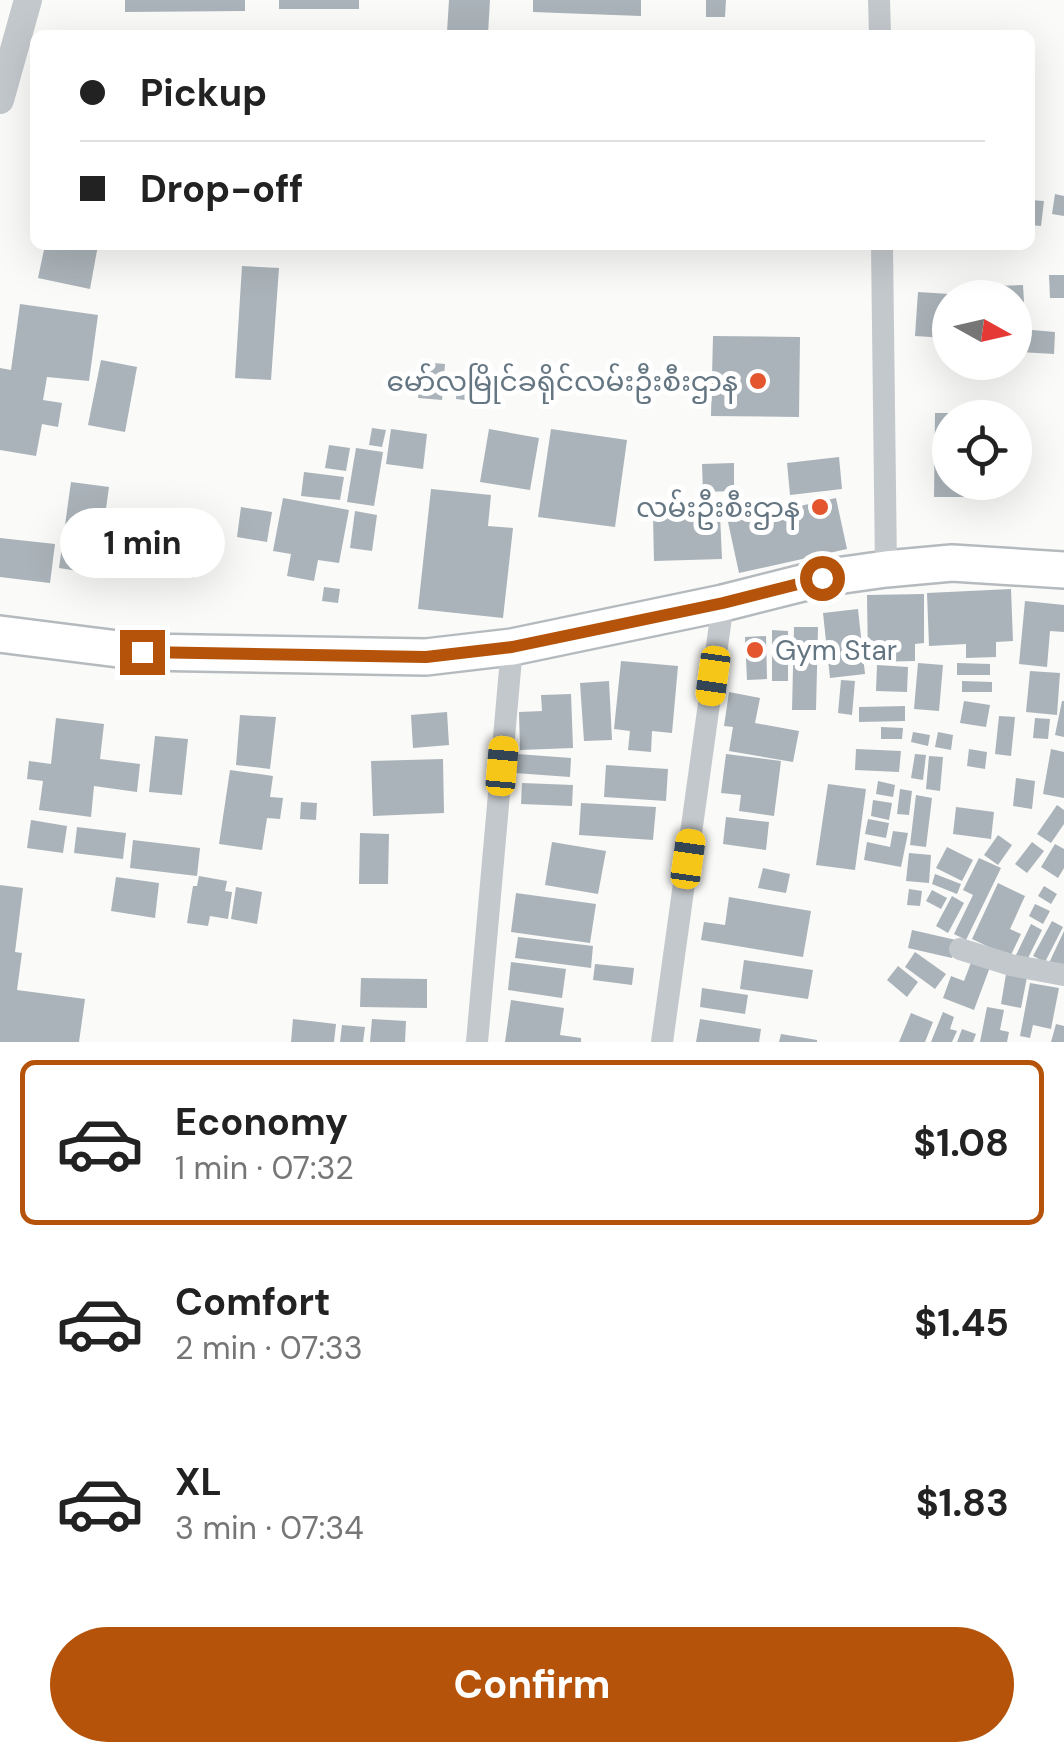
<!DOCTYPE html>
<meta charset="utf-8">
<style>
body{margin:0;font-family:"DM Sans","Noto Sans Myanmar",sans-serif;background:#f2f2f2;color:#222;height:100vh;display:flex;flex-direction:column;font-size:38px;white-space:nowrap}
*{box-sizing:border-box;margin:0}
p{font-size:32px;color:#767676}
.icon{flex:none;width:55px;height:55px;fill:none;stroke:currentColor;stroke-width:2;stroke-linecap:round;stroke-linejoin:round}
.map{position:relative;height:1042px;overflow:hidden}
.details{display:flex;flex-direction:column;background:#fff;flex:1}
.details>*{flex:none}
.banner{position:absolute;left:30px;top:30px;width:1005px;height:220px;border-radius:15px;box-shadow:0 10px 40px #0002;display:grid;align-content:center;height:220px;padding:0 50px;background:#fff}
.needle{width:65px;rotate:98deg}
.controls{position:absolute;left:932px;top:280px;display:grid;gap:20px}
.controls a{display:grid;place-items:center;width:100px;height:100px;border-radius:50%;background:#fff;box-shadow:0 10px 40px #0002;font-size:50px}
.end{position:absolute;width:45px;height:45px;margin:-22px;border:12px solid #b45309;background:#fff;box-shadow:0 0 0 5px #fff}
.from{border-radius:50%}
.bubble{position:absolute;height:70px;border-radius:35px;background:#fff;box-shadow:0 10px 40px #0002;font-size:32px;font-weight:700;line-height:70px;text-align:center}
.car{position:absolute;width:30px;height:60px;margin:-30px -15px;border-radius:12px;box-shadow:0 0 8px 2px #0007;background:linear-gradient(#f5c518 24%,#345 0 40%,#f5c518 0 76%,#345 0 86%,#f5c518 0)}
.banner b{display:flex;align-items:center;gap:35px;height:95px;font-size:38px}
.banner b+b{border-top:2px solid #e0e0e0}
.banner i{width:25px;height:25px;background:#222}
ul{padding:18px 0 0;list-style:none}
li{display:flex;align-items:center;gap:30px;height:165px;margin:0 20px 15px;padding:0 30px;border:5px solid transparent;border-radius:15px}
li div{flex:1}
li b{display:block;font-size:38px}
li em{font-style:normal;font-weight:700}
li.current{border-color:#b45309}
li>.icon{width:90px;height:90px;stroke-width:1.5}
.cta{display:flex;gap:20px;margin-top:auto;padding:20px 50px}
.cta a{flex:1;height:115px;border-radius:60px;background:#b45309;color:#fff;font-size:40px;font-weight:700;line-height:115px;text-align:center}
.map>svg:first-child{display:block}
.building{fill:#aab3b9}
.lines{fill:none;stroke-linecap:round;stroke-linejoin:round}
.primary-casing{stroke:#b5babe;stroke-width:40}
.minor{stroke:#c3c8cc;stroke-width:22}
.tertiary{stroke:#c3c8cc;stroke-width:28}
.primary{stroke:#fff;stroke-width:35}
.route{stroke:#b45309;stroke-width:12}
.poi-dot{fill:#e4572e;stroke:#fff;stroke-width:4}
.labels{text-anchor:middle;stroke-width:10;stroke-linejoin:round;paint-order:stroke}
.poi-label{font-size:28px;fill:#657683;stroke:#fff;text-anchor:end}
</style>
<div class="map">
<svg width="1064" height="1042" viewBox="0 0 1064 1042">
<rect width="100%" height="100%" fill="#fafaf8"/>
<g class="building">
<path d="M125 0H245V11L125 12Z"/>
<rect x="279" y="0" width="80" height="9"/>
<path d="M449 0H490L488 34 447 32Z"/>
<path d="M533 0H641V16L533 12Z"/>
<path d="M706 0H726L725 17H706Z"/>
<path d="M1055 194 1064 196V216L1052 214Z"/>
<path d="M1030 200 1044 201 1041 226 1030 225Z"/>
<path d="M45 245H98L90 289 38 278Z"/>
<path d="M242 266 279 268 271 380 235 378Z"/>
<path d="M1049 275H1064V298H1050Z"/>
<path d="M1023 285 1024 302H1015V298H997L996 286Z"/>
<path d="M918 292 949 294 946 338 915 336Z"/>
<path d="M20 304 98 315 89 381 47 377 43 400 62 403 58 427 42 424 36 456 0 450V368L11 370Z"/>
<path d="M1021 329 1055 332 1054 354 1020 352Z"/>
<path d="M713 336 800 337 799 417 711 416Z"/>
<path d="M101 360 137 367 125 432 88 425Z"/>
<path d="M421 362 445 364 442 400 418 398Z"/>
<path d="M458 375 477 377 474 401 456 399Z"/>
<path d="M935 413H984V418H950V482H995V497H934Z"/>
<path d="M372 428 386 430 382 447 369 445Z"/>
<path d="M391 429 427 434 423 469 386 464Z"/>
<path d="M489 429 539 438 530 490 480 482Z"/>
<path d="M551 429 627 440 615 527 538 517Z"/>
<path d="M329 445 350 448 346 471 325 468Z"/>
<path d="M356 448 383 452 374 506 347 502Z"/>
<path d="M839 457 842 489 790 495 787 463Z"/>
<path d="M734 463V491L703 492 702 464Z"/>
<path d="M304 472 344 477 340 500 301 496Z"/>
<path d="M71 482 109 487 97 574 59 568Z"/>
<path d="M431 489 491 495 488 526 513 528 503 618 418 609Z"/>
<path d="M283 498 349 510 339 563 318 560 314 581 287 576 291 554 273 551Z"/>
<path d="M836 498 847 549 739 573 728 522Z"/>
<path d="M241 507 272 512 267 542 237 537Z"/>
<path d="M355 511 377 515 372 551 350 548Z"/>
<path d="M720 515 722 559 654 561 653 517Z"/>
<path d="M166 520 202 525 194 578 159 573Z"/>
<path d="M0 538 55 544 50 583 0 577Z"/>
<path d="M324 587 340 589 338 603 322 601Z"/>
<path d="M1011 589 1013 641 996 642V657L966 658V644L929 646 927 593Z"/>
<path d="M924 594V643L915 644V661L868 662 867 595Z"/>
<path d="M1025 601 1064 605V632L1050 631 1047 667 1019 664Z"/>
<path d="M858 609 865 674 830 678 823 613Z"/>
<path d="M794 627H818L816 710H792Z"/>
<path d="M772 630 788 631V681H772Z"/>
<path d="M766 636 767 679 747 680 745 637Z"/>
<path d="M621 661 678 666 672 733 652 731 651 752 628 750 630 731 614 729Z"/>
<path d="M918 663 943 665 939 711 914 709Z"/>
<path d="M957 663 990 664V675H957Z"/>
<path d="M877 665 908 667 907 692 876 691Z"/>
<path d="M1030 671 1060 673 1057 715 1026 712Z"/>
<path d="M841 680 855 681 852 715 838 713Z"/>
<path d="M609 681 612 740 584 741 580 683Z"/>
<path d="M962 681 992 682V692H962Z"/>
<path d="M729 692 760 698 755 723 799 731 793 762 729 751 733 727 724 726Z"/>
<path d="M571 694 573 748 520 750 519 712 542 711 541 695Z"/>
<path d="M964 701 990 705 986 727 960 723Z"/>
<path d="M1062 701H1064V737L1055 735Z"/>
<path d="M905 706V721L859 722V707Z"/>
<path d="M447 712 449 745 413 748 411 715Z"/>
<path d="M240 715 276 717 270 769 236 765Z"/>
<path d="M999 716 1015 717 1011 756 995 754Z"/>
<path d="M56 718 104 724 100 759 140 764 137 792 94 786 91 817 39 810 43 781 27 779 29 761 51 764Z"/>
<path d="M1035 718 1050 719 1048 739 1033 738Z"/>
<path d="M881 727 903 728 902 739H881Z"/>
<path d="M913 732 930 735 928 746 911 742Z"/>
<path d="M938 732 953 735 951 750 935 747Z"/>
<path d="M155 736 188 739 182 795 149 792Z"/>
<path d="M856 749 901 751 899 772 855 770Z"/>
<path d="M969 749 987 752 985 769 967 766Z"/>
<path d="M1051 749 1064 752V798L1043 794Z"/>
<path d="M517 754 571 758 570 777 515 773Z"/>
<path d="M726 754 781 761 774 816 739 811 741 795 721 793Z"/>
<path d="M915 754 926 755 923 780 911 778Z"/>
<path d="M929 756 943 757 940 791 926 789Z"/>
<path d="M443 759 444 813 373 816 371 761Z"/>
<path d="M606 765 668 769 666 801 604 797Z"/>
<path d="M230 770 273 776 270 797 283 798 280 819 267 818 262 850 219 844Z"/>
<path d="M1016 778 1035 781 1032 809 1013 806Z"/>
<path d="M878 781 895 785 893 797 876 794Z"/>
<path d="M522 783 573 785 572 806 521 804Z"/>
<path d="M828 784 866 789 855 870 816 865Z"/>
<path d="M900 789 912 791 909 815 897 814Z"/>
<path d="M916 795 932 798 926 847 910 845Z"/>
<path d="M873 800 892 803 889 820 871 816Z"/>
<path d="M301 802 317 803 316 820 300 819Z"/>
<path d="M581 803 656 807 653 840 579 835Z"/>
<path d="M1057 805 1064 810V824L1051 843 1037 834Z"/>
<path d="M956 807 994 812 991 839 953 834Z"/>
<path d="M726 817 769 822 766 850 723 844Z"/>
<path d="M868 819 889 823 886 838 865 834Z"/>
<path d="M31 820 67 826 63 853 27 848Z"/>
<path d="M77 827 126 833 123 859 74 853Z"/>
<path d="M893 831 908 833 901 867 864 860 867 842 890 847Z"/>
<path d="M360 833 389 834 388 884H359Z"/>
<path d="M998 835 1012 845 998 865 984 855Z"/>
<path d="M133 840 200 848 197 876 130 868Z"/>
<path d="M552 842 606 851 598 894 545 885Z"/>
<path d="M1032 842 1044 851 1027 873 1015 864Z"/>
<path d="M1055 844 1064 849V868L1058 878 1041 867Z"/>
<path d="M947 847 973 860 962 881 936 868Z"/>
<path d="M909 853 931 855 929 883 906 881Z"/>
<path d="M979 858 1001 868 966 940 954 934 973 895 963 890Z"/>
<path d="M763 868 790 874 786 893 758 888Z"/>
<path d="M935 874 961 884 957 894 932 884Z"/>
<path d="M199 876 227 881 225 891 232 892 228 919 210 916 208 926 187 923 193 886H197Z"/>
<path d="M116 877 159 883 155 918 111 911Z"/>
<path d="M998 883 1025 896 1010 929 1021 934 1010 957 972 939Z"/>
<path d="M0 885 23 888 15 952 22 953 17 990 85 999 79 1042H0Z"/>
<path d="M1044 886 1057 894 1051 904 1038 896Z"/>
<path d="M236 887 262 892 257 924 231 919Z"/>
<path d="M909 889 922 891 920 906 907 905Z"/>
<path d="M932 890 947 898 941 909 926 901Z"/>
<path d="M516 893 596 904 590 943 511 932Z"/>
<path d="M952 896 964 903 948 933 936 926Z"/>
<path d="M729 897 811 911 803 957 701 940 704 922 725 925Z"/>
<path d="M1035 904 1050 911 1043 924 1029 916Z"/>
<path d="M1052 921 1063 927 1045 962 1033 956Z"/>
<path d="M1031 924 1042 930 1027 960 1016 955Z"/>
<path d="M912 930 956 940 952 958 908 948Z"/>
<path d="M1064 931V967L1049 963Z"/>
<path d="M518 937 593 946 591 968 515 958Z"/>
<path d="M915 952 946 974 935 989 905 967Z"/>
<path d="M744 960 813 970 808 999 740 989Z"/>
<path d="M972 960 990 967 974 1010 943 998 951 976 964 981Z"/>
<path d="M511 962 566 969 562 998 508 990Z"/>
<path d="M595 964 634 968 632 985 593 980Z"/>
<path d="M898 966 918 982 907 997 887 980Z"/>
<path d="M1007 968 1028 972 1021 1008 1001 1004Z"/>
<path d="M361 978 427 979V1008L360 1007Z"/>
<path d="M1030 983 1059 988 1051 1029 1033 1025 1030 1038 1020 1036Z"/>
<path d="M702 988 748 995 745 1014 700 1007Z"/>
<path d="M511 1000 564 1008 560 1035 581 1038V1042H505Z"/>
<path d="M987 1007 1004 1010 1000 1030 1009 1032 1007 1042H980Z"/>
<path d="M943 1012 954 1017 950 1029 957 1031 952 1042H931Z"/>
<path d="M911 1013 933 1022 925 1042H899Z"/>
<path d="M293 1019 336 1024 334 1042H291Z"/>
<path d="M372 1019 406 1021 405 1042H370Z"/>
<path d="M700 1019 761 1029 759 1042H696Z"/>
<path d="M1056 1024 1064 1026V1042H1051Z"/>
<path d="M342 1025 365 1027 363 1042H340Z"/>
<path d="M962 1029 976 1034 973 1042H957Z"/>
<path d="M781 1034 817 1040V1042H779Z"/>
</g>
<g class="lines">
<defs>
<path id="primary" d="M0 634 142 652 426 657 512 647 723 603 822 578 886 569 952 563 1064 570"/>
</defs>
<use href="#primary" class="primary-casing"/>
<g class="minor">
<path d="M879 0 880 35"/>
<path d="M882 245 886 569"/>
<path d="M960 949 1011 965 1064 975"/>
<path d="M477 1042 512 647"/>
<path d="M662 1042 723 603"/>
</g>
<path class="tertiary" d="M0 100 28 0"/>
<use href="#primary" class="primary"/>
</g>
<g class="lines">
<path class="route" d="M142 652 426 657 512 647 723 603 822 578"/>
</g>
<g class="poi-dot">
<circle cx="758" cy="381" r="10"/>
<circle cx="820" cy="507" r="10"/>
<circle cx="755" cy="650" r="10"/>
</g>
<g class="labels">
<g class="poi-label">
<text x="738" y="391">မော်လမြိုင်ခရိုင်လမ်းဦးစီးဌာန</text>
<text x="800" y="517">လမ်းဦးစီးဌာန</text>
<text x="775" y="660" text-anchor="start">Gym Star</text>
</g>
</g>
</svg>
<div class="controls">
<a><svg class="needle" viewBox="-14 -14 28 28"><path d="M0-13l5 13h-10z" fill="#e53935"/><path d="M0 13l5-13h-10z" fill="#767676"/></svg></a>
<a><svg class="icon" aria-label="locate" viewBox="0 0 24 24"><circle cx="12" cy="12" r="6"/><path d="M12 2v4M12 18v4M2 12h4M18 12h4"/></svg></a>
</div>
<i class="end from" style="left:822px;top:578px"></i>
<i class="end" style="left:142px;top:652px"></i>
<div class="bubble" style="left:60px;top:508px;width:165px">1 min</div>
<i class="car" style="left:713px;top:676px;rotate:188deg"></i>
<i class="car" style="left:502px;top:766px;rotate:5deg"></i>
<i class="car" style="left:688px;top:859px;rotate:8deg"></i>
<div class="banner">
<b><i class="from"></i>Pickup</b>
<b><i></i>Drop-off</b>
</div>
</div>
<section class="details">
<ul>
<li class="current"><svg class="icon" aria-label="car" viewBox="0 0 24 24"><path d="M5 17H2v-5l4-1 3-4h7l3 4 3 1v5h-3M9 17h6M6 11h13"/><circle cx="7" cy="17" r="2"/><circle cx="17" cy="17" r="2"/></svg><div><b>Economy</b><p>1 min · 07:32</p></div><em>$1.08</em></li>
<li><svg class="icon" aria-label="car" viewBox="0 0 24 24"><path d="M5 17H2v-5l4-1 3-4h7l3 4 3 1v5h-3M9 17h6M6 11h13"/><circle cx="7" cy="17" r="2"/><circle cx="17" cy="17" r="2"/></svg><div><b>Comfort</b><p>2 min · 07:33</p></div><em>$1.45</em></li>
<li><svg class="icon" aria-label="car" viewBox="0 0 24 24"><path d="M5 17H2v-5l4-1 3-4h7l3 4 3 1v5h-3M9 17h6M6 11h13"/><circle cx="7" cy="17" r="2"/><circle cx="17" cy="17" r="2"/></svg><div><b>XL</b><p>3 min · 07:34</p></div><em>$1.83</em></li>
</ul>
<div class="cta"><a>Confirm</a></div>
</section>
